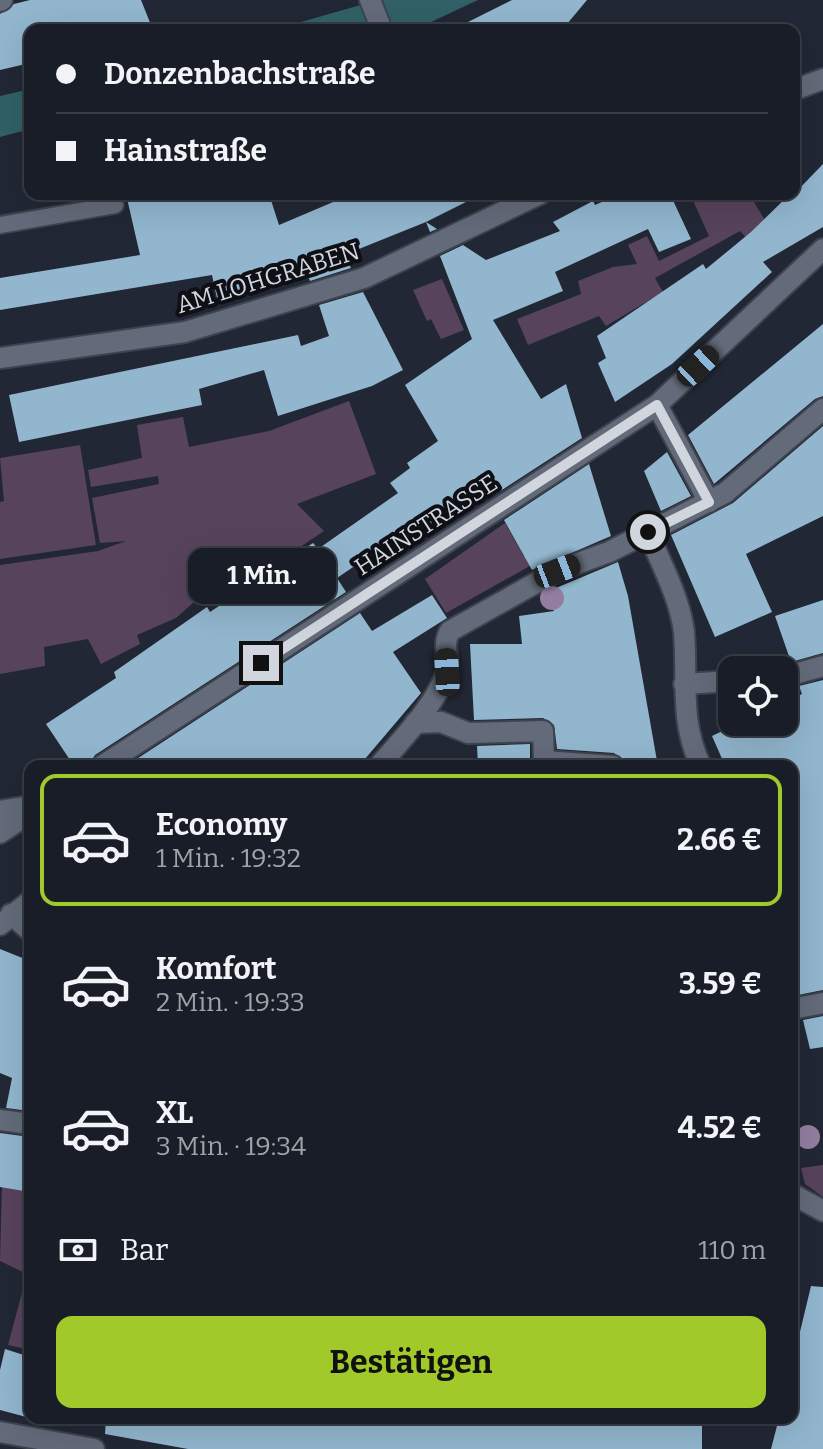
<!DOCTYPE html>
<html lang="de">
<meta charset="utf-8">
<style>
body{margin:0;font-family:Bitter,serif;background:#262a33;color:#f1f3f6;height:100vh;display:flex;flex-direction:column;font-size:30px;white-space:nowrap}
*{box-sizing:border-box;margin:0}
p{font-size:26px;color:#9fa2a7}
.icon{flex:none;width:44px;height:44px;fill:none;stroke:currentColor;stroke-width:2;stroke-linecap:round;stroke-linejoin:round}
.map{position:relative;flex:1;overflow:hidden}
.side{position:absolute;left:24px;top:760px;width:774px;height:664px;display:flex;flex-direction:column;background:#191d27;border-radius:16px;box-shadow:0 8px 32px #0002,0 0 0 2px #373b44}
.side>*{flex:none}
.guide{position:absolute;left:24px;top:24px;width:776px;height:176px;border-radius:16px;box-shadow:0 8px 32px #0002,0 0 0 2px #373b44;display:grid;align-content:center;height:176px;padding:0 32px;background:#191d27}
.tools{position:absolute;left:718px;top:656px;display:grid;gap:16px}
.tools a{display:grid;place-items:center;width:80px;height:80px;border-radius:16px;background:#191d27;box-shadow:0 8px 32px #0002,0 0 0 2px #373b44;font-size:40px}
.end{position:absolute;width:36px;height:36px;margin:-18px;border:10px solid #d1d6de;background:#111;box-shadow:0 0 0 4px #111}
.from{border-radius:50%}
.bubble{position:absolute;height:56px;border-radius:16px;background:#191d27;box-shadow:0 8px 32px #0002,0 0 0 2px #373b44;font-size:26px;font-weight:700;line-height:56px;text-align:center}
.car{position:absolute;width:24px;height:48px;margin:-24px -12px;border-radius:10px;box-shadow:0 0 6px 2px #0007;background:linear-gradient(#222 24%,#8ab4d8 0 40%,#222 0 76%,#8ab4d8 0 86%,#222 0)}
.guide b{display:flex;align-items:center;gap:28px;height:76px;font-size:30px}
.guide b+b{border-top:2px solid #373b44}
.guide i{width:20px;height:20px;background:#f1f3f6}
ul{padding:14px 0 0;list-style:none}
li{display:flex;align-items:center;gap:24px;height:132px;margin:0 16px 12px;padding:0 16px;border:4px solid transparent;border-radius:16px}
li div{flex:1}
li b{display:block;font-size:30px}
li em{font-style:normal;font-weight:700}
li.active{border-color:#a1c929}
li>.icon{width:72px;height:72px;stroke-width:1.5}
.pay{display:flex;align-items:center;gap:20px;height:88px;padding:0 32px;font-size:30px}
.pay p{margin-inline-start:auto}
.primary-button{display:flex;gap:16px;margin-top:auto;padding:16px 32px}
.primary-button a{flex:1;height:92px;border-radius:16px;background:#a1c929;color:#111;font-size:32px;font-weight:700;line-height:92px;text-align:center}
.map>svg:first-child{display:block}
.green{fill:#58435c}
.water{fill:#316067}
.building{fill:#91b6ce}
.lines{fill:none;stroke-linecap:round;stroke-linejoin:round}
.lane-casing{stroke:#3e434e;stroke-width:20}
.street-casing{stroke:#3e434e;stroke-width:24}
.lane{stroke:#636a79;stroke-width:16}
.street{stroke:#636a79;stroke-width:20}
.tree{fill:#937ea0}
.route{stroke:#d1d6de;stroke-width:10}
.labels{text-anchor:middle;stroke-width:8;stroke-linejoin:round;paint-order:stroke}
.street-label{font-size:24px;fill:#d1d6de;stroke:#0e1016}
</style>
<div class="map">
<svg width="823" height="1449" viewBox="0 0 823 1449">
<rect width="100%" height="100%" fill="#212734"/>
<g class="green">
<path d="M690 194H749L781 246 765 258 740 231 655 278 663 292 606 326 599 316 528 345 517 319 581 294 578 281 613 267 637 264 628 245 647 236 659 261 709 236Z"/>
<path d="M442 279 464 330 441 339 431 319 427 321 413 290Z"/>
<path d="M349 401 376 474 297 504 324 531 224 598 210 588 176 618 137 635 140 644 101 664 88 639 44 647 45 666 0 674V565L98 551 126 541 100 543 92 498 159 484 158 476 91 487 88 470 142 458 137 425 183 417 189 447 269 431Z"/>
<path d="M80 445 96 545 0 559V502L4 501 0 458Z"/>
<path d="M505 523 523 555 544 558 446 613 425 579Z"/>
<path d="M823 1165V1197L805 1184 801 1168Z"/>
<path d="M2 1184 30 1190V1350L8 1345 27 1274 0 1261Z"/>
</g>
<g class="water">
<path d="M378 0H478L414 30H273Z"/>
<path d="M30 89V129L0 137V96Z"/>
</g>
<g class="building">
<path d="M30 0H141L153 30H30V63L0 70V14L14 4Z"/>
<path d="M512 0H587L562 30H452Z"/>
<path d="M823 164V227L763 262 772 272 672 364 615 402 598 363 606 358 597 336 703 264 706 269 751 232 790 194H794Z"/>
<path d="M126 194H269L279 225 352 194H482L426 222 437 229 430 232 426 222 344 255 351 268 310 281 306 270 217 298 212 275 0 310V278L140 255Z"/>
<path d="M620 194H670L691 239 659 252 648 229 555 272 563 291 493 320 541 399 566 384 582 438 491 497 486 487 423 529 418 523 337 578 346 592 95 755 89 766H74L46 724 116 678 114 672 207 607 210 612 313 543 318 549 398 493 390 483 410 468 407 463 438 441 405 385 472 339 440 256 463 245 486 260 560 231 553 222 593 201 595 205Z"/>
<path d="M363 292 403 370 372 386 278 416 264 370 199 389 202 405 19 442 9 395 298 335 301 346 329 336 319 305Z"/>
<path d="M823 324V396L815 399 714 484 688 435Z"/>
<path d="M823 426V516L746 554 772 612 715 637 671 535 733 503Z"/>
<path d="M667 452 691 496 661 511 644 471Z"/>
<path d="M589 464 611 536 532 570 504 520Z"/>
<path d="M618 562 628 596 657 761H625L614 753 557 749 554 725 543 718 474 720 470 644H522L519 616 554 611 544 593Z"/>
<path d="M432 595 447 618 393 652 421 693 359 766H126L360 613 372 631Z"/>
<path d="M823 600V653L791 662 775 616Z"/>
<path d="M823 680V990L798 995 792 950V766H732L743 761H723L712 736 741 722H784V702L802 694 799 686Z"/>
<path d="M530 744V766H478L477 746Z"/>
<path d="M0 949 30 961V1111L6 1108 12 1078 0 1073Z"/>
<path d="M823 1016V1047L810 1049 803 1020Z"/>
<path d="M0 1133 30 1137V1192L0 1187Z"/>
<path d="M811 1286 823 1287V1449H771L779 1418H792V1365Z"/>
<path d="M5 1349 30 1357V1418L0 1410V1370Z"/>
<path d="M106 1418H567L702 1422V1449H188L105 1434Z"/>
</g>
<g class="lines">
<defs>
<path id="lane" d="M0 225 115 205"/>
<g id="street">
<path d="M370 0 382 30"/>
<path d="M0 1 2 0"/>
<path d="M794 90 823 79"/>
<path d="M0 358 185 332 364 278 540 194"/>
<path d="M657 405 709 502"/>
<path d="M648 532C661 564 680 598 684 632 688 679 679 721 701 766"/>
<path d="M784 677 823 666"/>
<path d="M684 684 732 681"/>
<path d="M415 723 441 722 468 733 543 731 544 761 613 766"/>
<path d="M102 766 657 405 823 249"/>
<path d="M379 766C402 739 433 708 446 674 451 660 441 645 450 631L557 571 609 552 725 493 823 409"/>
<path d="M0 811 30 806"/>
<path d="M0 833 30 813"/>
<path d="M11 914 30 931"/>
<path d="M0 925 30 901"/>
<path d="M792 1009 823 1003"/>
<path d="M0 1120 30 1124"/>
<path d="M792 1194 823 1211"/>
<path d="M0 1432 94 1449"/>
</g>
</defs>
<use href="#lane" class="lane-casing"/>
<use href="#street" class="street-casing"/>
<use href="#lane" class="lane"/>
<use href="#street" class="street"/>
</g>
<g class="tree">
<circle cx="552" cy="598" r="12"/>
<circle cx="808" cy="1137" r="12"/>
</g>
<g class="lines">
<path class="route" d="M261 663 657 405 709 502 648 532"/>
</g>
<g class="labels">
<g class="street-label">
<text transform="translate(268 278) rotate(-17)" y="8">AM LOHGRABEN</text>
<text transform="translate(426 525) rotate(-33)" y="8">HAINSTRASSE</text>
</g>
</g>
</svg>
<div class="tools">
<a><svg class="icon" aria-label="locate" viewBox="0 0 24 24"><circle cx="12" cy="12" r="6"/><path d="M12 2v4M12 18v4M2 12h4M18 12h4"/></svg></a>
</div>
<i class="end from" style="left:648px;top:532px"></i>
<i class="end" style="left:261px;top:663px"></i>
<div class="bubble" style="left:188px;top:548px;width:148px">1 Min.</div>
<i class="car" style="left:698px;top:366px;rotate:47deg"></i>
<i class="car" style="left:557px;top:571px;rotate:69deg"></i>
<i class="car" style="left:447px;top:672px;rotate:357deg"></i>
<div class="guide">
<b><i class="from"></i>Donzenbachstraße</b>
<b><i></i>Hainstraße</b>
</div>
<section class="side">
<ul>
<li class="active"><svg class="icon" aria-label="car" viewBox="0 0 24 24"><path d="M5 17H2v-5l4-1 3-4h7l3 4 3 1v5h-3M9 17h6M6 11h13"/><circle cx="7" cy="17" r="2"/><circle cx="17" cy="17" r="2"/></svg><div><b>Economy</b><p>1 Min. · 19:32</p></div><em>2.66 €</em></li>
<li><svg class="icon" aria-label="car" viewBox="0 0 24 24"><path d="M5 17H2v-5l4-1 3-4h7l3 4 3 1v5h-3M9 17h6M6 11h13"/><circle cx="7" cy="17" r="2"/><circle cx="17" cy="17" r="2"/></svg><div><b>Komfort</b><p>2 Min. · 19:33</p></div><em>3.59 €</em></li>
<li><svg class="icon" aria-label="car" viewBox="0 0 24 24"><path d="M5 17H2v-5l4-1 3-4h7l3 4 3 1v5h-3M9 17h6M6 11h13"/><circle cx="7" cy="17" r="2"/><circle cx="17" cy="17" r="2"/></svg><div><b>XL</b><p>3 Min. · 19:34</p></div><em>4.52 €</em></li>
</ul>
<div class="pay"><svg class="icon" aria-label="cash" viewBox="0 0 24 24"><path d="M3 7h18v10H3z"/><circle cx="12" cy="12" r="2"/></svg>Bar<p>110 m</p></div>
<div class="primary-button"><a>Bestätigen</a></div>
</section>
</div>
